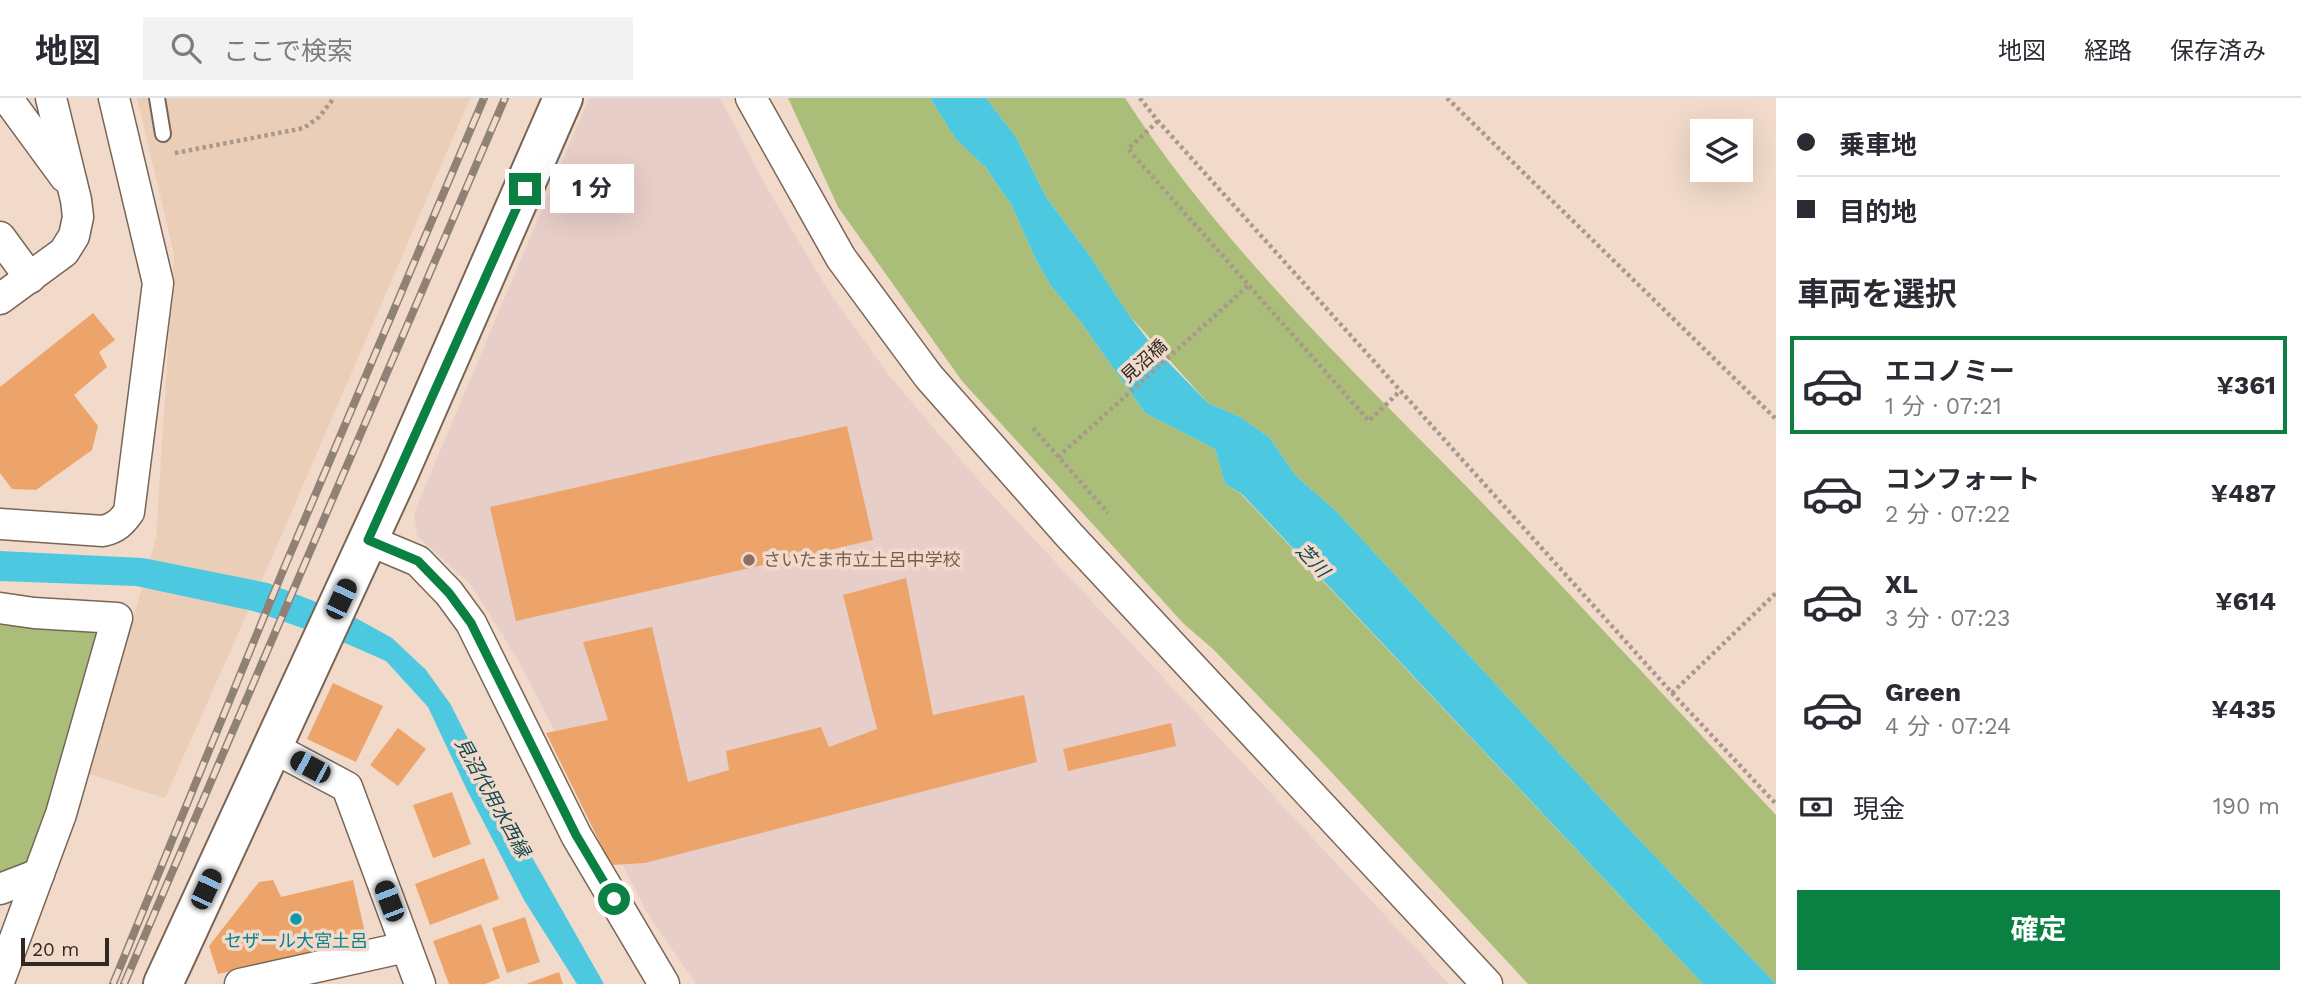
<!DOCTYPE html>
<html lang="ja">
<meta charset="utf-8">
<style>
body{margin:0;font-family:"Work Sans","Noto Sans JP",sans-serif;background:#f2f2f3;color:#2b2b33;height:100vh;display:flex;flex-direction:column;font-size:26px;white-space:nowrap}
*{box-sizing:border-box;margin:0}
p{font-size:23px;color:#7c7c81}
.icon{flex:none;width:38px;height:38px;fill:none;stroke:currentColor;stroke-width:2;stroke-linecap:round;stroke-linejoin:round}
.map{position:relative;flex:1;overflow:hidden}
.side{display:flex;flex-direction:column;background:#fff;width:525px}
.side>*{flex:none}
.top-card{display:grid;align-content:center;height:154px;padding:0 21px;background:#fff}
.tools{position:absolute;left:1690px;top:21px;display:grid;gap:14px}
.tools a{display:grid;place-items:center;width:63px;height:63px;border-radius:0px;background:#fff;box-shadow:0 7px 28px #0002;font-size:35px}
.scale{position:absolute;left:21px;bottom:18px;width:88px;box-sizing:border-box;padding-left:7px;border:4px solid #302822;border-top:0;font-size:19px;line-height:24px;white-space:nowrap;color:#302822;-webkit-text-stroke:5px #f1dac9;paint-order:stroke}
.end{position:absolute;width:32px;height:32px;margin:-16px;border:9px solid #0b8043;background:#fff;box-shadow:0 0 0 4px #fff}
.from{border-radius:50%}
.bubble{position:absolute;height:49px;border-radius:0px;background:#fff;box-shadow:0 7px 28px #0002;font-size:23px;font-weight:700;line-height:49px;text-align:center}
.car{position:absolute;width:21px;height:42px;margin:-21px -10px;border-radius:9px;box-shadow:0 0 5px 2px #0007;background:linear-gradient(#222 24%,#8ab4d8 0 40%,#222 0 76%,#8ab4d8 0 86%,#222 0)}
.top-card b{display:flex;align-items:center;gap:24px;height:66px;font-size:26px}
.top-card b+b{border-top:2px solid #e1e1e2}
.top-card i{width:18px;height:18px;background:#2b2b33}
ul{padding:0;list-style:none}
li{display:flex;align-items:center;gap:21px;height:98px;margin:0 14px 10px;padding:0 7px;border:4px solid transparent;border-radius:0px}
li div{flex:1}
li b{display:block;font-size:26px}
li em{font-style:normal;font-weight:700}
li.on{border-color:#0b8043}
li>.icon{width:63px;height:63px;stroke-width:1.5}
h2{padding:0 21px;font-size:32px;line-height:84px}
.pay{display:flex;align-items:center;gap:18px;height:77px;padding:0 21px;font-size:26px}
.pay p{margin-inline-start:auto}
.button{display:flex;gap:14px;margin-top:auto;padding:14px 21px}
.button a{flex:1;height:80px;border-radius:0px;background:#0b8043;color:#fff;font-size:28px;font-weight:700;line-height:80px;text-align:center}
header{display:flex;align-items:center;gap:42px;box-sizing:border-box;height:98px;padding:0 35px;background:#fff;border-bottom:2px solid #e1e1e2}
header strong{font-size:33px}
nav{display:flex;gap:38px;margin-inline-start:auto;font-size:24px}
.search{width:490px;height:63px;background:#f2f2f3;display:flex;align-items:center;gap:18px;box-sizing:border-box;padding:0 24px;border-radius:0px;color:#7c7c81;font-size:26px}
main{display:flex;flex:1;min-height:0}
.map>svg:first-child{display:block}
.built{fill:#eaceb8}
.education{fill:#e8cec8}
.green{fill:#abbe79}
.water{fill:#4cc9e1}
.building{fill:#eca46a}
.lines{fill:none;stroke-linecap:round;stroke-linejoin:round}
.lane-casing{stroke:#796556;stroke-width:18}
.street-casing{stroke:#796556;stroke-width:33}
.secondary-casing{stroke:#796556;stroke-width:42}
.path{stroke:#a9988b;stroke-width:4.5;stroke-dasharray:3.5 3.5;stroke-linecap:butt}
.lane{stroke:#fff;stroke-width:14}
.street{stroke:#fff;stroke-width:30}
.secondary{stroke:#fff;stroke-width:38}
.rail-casing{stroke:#908175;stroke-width:8}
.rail{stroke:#f1dac9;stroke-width:5;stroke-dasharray:16;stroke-linecap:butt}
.route{stroke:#0b8043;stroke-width:9}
.education-dot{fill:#8d6e63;stroke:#f1dac9;stroke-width:2.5}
.culture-dot{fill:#0f9aa8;stroke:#f1dac9;stroke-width:2.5}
.labels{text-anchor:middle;stroke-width:7;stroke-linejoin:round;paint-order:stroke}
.street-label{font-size:18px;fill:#302822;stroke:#f1dac9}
.education-label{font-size:18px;fill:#785e54;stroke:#f1dac9;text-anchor:start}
.culture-label{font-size:18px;fill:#0d838f;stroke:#f1dac9}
.water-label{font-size:19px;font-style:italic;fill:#124953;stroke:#f1dac9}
</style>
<header>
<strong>地図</strong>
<div class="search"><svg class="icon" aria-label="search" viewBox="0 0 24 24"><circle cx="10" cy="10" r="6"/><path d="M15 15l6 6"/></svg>ここで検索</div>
<nav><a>地図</a><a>経路</a><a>保存済み</a></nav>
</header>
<main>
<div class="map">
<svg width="1776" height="886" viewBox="0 0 1776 886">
<rect width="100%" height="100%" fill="#f1dac9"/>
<path class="built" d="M137 0H470L277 448 165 700 89 676 156 440 174 156Z"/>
<path class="education" d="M589 0H720L768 92 829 194 891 280 973 376 1449 886H696L646 813 520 565 471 487 417 438 414 415Z"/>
<g class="green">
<path d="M788 0H930L955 40 986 70 1012 108 1036 162 1051 188 1080 223 1145 315 1215 351 1225 386 1241 396 1703 886H1528L1321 663 1213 551 1184 526 962 283 838 109Z"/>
<path d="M986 0H1125C1220 146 1346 266 1467 389 1572 497 1673 608 1776 717V886L1631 733 1337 414 1295 377 1270 340 1240 319 1208 305 1129 217 1088 155 1046 99 1016 39Z"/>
<path d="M0 510 117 520 39 776 0 791Z"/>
</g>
<g class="water">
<path d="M930 0H986L1016 39 1046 99 1088 155 1129 217 1164 263 1166 262 1208 305 1240 319 1270 340 1295 377 1337 414 1631 733 1776 886H1703L1242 396 1225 386 1215 351 1145 315 1080 223 1051 188 1036 162 1012 108 986 70 955 40Z"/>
<path d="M0 453 143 460 268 485 354 519 392 540 426 572 451 607 490 685 604 886H577L524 802 467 692 428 609 386 563 345 545 253 513 136 488 0 483Z"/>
</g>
<g class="building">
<path d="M93 215 115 242 99 254 107 269 74 297 98 328 92 352 36 392 12 391 0 375V289Z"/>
<path d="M847 328 873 442 516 523 490 409Z"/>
<path d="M906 480 933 617 1024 597 1037 664 645 765 611 767 546 635 608 622 583 544 652 529 688 684 729 672 726 653 821 629 829 649 877 631 843 497Z"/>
<path d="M333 585 383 608 356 664 307 641Z"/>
<path d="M1171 625 1176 648 1068 673 1063 651Z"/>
<path d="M398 630 426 651 398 688 370 667Z"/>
<path d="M452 694 471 746 433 760 413 707Z"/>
<path d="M484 760 499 801 430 827 415 786Z"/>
<path d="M273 782 281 799 353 782 367 844 218 876 209 848 259 784Z"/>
<path d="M525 819 540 864 507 875 492 830Z"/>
<path d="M481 826 500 880 485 886H449L433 843Z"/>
<path d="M559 874 563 886H526Z"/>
</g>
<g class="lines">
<defs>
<path id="lane" d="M157 0 163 36"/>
<g id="street">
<path d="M7 0 65 79"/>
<path d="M751 0 841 160 929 279 1069 437 1487 886"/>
<path d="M0 139 30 180"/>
<path d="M0 201 64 154 74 138 78 119 76 102 51 0"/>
<path d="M0 426 103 433C116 430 122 424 129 414L158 185 114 0"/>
<path d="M368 442 418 463 449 495 471 525 576 737 664 886"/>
<path d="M0 510 34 515 117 520 61 716 0 881"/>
<path d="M272 649 347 689 420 886"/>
<path d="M0 791 39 776"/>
<path d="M240 886 406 849"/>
</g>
<path id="secondary" d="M163 886 398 377 563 0"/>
</defs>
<use href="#lane" class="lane-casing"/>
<use href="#street" class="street-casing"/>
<use href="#secondary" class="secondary-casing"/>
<g class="path">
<path d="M1140 0 1158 23 1672 595 1776 706"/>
<path d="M1447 0 1776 321"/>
<path d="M1158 23 1128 51 1369 323 1400 293"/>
<path d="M175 55 304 30 319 19 334 0"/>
<path d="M1033 330 1108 415"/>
<path d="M1058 359 1249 187"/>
<path d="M1672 595 1776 495"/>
</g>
<use href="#lane" class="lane"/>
<use href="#street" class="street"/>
<use href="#secondary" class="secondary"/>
<defs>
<g id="rail">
<path d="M113 886 282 475 484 0"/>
<path d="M124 886 505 0"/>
</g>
</defs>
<use href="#rail" class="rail-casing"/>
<use href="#rail" class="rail"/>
</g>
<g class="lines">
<path class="route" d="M525 91 368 442 418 463 449 495 471 525 576 737 614 801"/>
</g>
<circle class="education-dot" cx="749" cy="462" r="7"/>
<circle class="culture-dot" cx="296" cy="821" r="7"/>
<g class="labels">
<g class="street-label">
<text transform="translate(1144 263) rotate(-42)" y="6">見沼橋</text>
</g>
<g class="education-label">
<text x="763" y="468">さいたま市立土呂中学校</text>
</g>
<g class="culture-label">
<text x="296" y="849">セザール大宮土呂</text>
</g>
<g class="water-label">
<text transform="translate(1313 462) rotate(47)" y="7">芝川</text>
<text transform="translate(493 699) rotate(61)" y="7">見沼代用水西縁</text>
</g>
</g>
</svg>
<div class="tools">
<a><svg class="icon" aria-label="layers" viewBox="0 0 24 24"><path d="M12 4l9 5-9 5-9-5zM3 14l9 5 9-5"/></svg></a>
</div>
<div class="scale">20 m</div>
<i class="end from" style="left:614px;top:801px"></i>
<i class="end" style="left:525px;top:91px"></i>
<div class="bubble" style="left:550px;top:66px;width:84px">1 分</div>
<i class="car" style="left:341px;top:501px;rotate:25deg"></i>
<i class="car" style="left:310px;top:669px;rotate:298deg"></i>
<i class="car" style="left:206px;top:791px;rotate:25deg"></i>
<i class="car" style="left:389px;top:803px;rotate:339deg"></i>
</div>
<section class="side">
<div class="top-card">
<b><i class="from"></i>乗車地</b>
<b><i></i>目的地</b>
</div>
<h2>車両を選択</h2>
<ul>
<li class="on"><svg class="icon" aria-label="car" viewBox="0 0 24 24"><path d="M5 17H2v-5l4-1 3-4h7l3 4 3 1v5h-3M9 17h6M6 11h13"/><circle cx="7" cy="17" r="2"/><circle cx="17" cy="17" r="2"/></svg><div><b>エコノミー</b><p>1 分 · 07:21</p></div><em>¥361</em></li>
<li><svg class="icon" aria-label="car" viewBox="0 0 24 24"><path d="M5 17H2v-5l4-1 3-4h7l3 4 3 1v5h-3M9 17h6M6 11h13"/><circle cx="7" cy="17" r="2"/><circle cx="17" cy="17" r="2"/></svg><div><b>コンフォート</b><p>2 分 · 07:22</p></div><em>¥487</em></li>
<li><svg class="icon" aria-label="car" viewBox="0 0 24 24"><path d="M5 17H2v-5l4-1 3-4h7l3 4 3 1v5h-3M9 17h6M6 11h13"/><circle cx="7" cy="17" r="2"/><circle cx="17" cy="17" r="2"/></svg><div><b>XL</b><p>3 分 · 07:23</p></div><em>¥614</em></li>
<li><svg class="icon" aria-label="car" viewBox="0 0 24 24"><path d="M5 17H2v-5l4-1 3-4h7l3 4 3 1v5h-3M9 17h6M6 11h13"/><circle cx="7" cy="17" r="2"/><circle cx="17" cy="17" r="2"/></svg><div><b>Green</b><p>4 分 · 07:24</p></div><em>¥435</em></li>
</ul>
<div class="pay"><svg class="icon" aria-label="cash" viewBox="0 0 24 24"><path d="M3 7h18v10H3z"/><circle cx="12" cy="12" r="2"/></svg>現金<p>190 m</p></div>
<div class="button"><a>確定</a></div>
</section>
</main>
